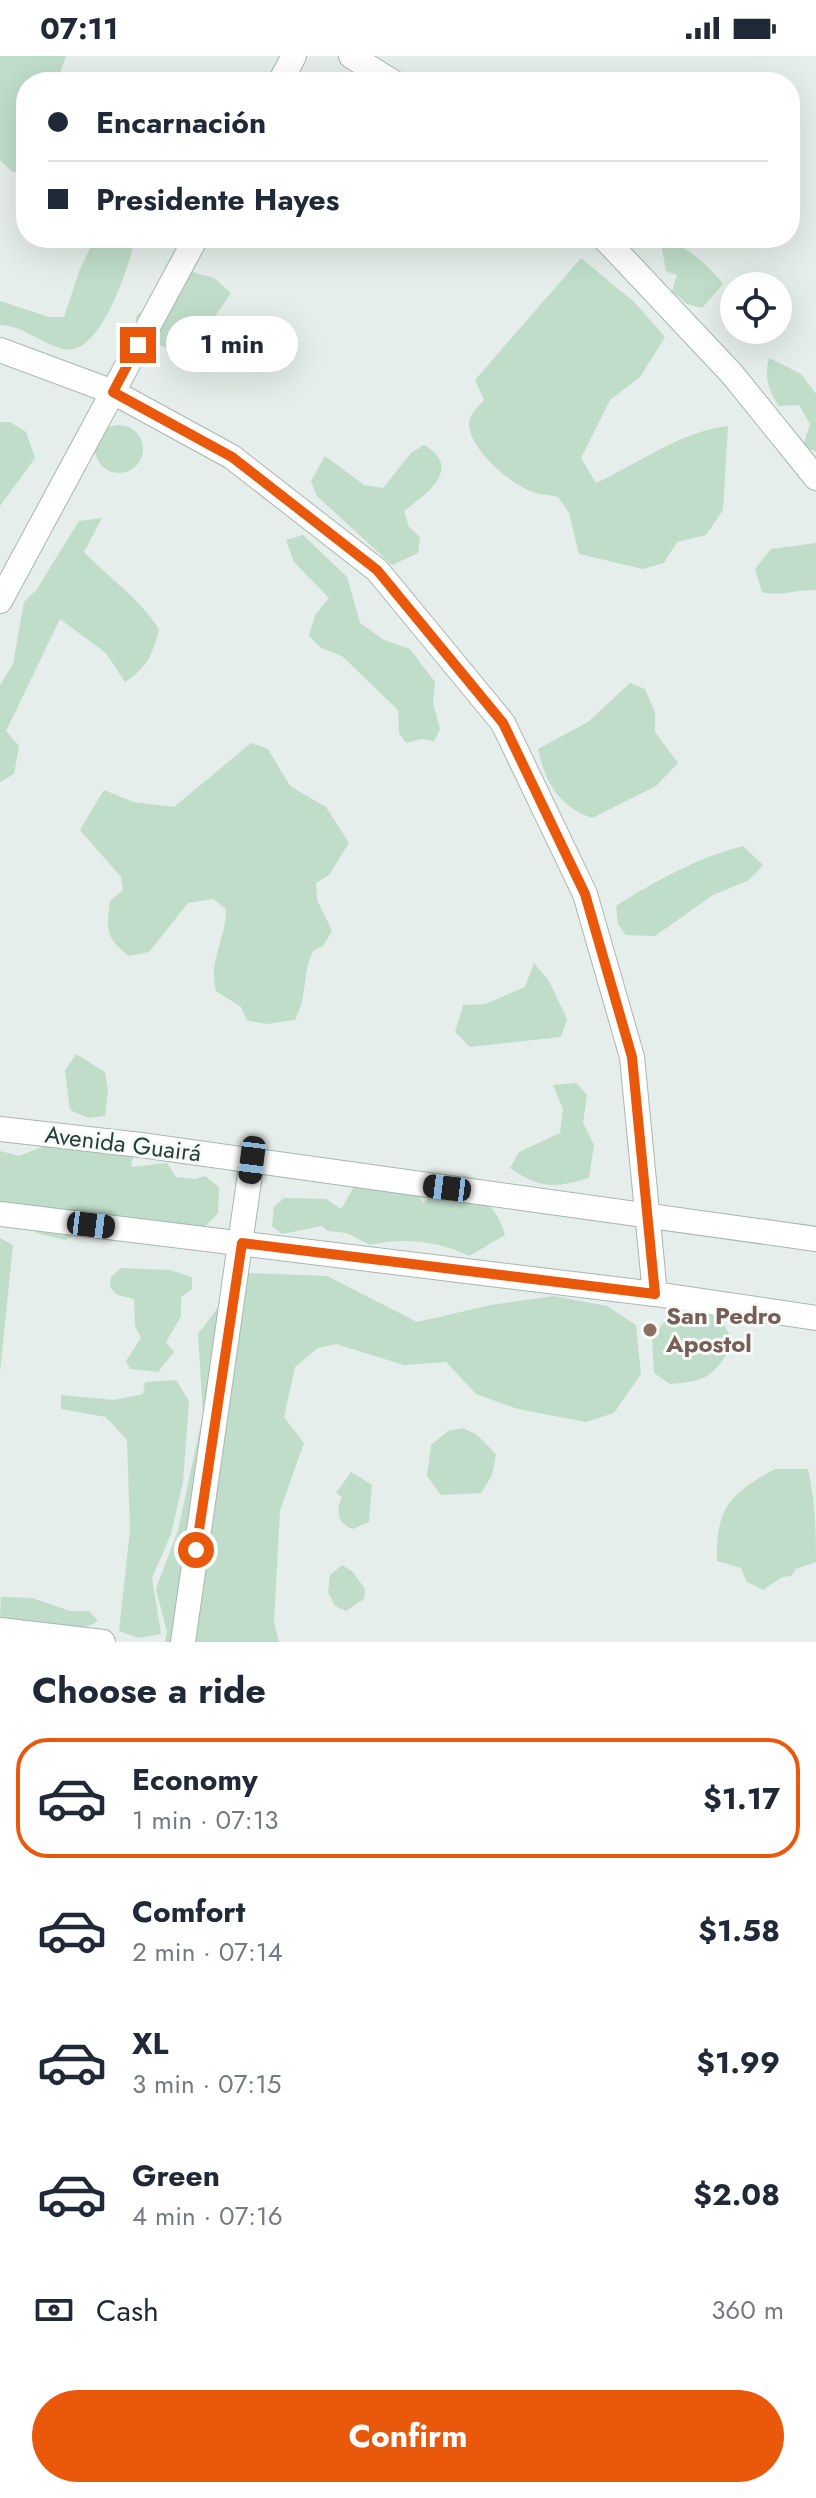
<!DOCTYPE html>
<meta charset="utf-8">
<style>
body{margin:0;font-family:Jost,sans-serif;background:#f2f2f3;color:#1f2937;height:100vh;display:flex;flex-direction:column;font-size:30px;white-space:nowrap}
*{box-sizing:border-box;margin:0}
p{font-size:26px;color:#747a83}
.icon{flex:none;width:44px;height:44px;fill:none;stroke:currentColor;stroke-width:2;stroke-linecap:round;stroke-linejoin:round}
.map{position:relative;height:1586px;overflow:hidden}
.details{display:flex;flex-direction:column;background:#fff;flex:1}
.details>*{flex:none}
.top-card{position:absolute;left:16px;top:16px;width:784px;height:176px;border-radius:32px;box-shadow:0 8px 32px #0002;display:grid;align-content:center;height:176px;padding:0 32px;background:#fff}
.fabs{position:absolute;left:720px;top:216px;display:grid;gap:16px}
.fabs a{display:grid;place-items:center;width:72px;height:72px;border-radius:50%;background:#fff;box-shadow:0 8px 32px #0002;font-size:40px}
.end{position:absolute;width:36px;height:36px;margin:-18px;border:10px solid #ea580c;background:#fff;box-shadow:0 0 0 4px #fff}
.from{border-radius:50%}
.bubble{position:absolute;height:56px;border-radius:28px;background:#fff;box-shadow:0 8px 32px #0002;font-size:26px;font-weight:700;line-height:56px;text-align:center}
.car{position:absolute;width:24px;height:48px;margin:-24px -12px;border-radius:10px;box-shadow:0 0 6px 2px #0007;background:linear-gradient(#222 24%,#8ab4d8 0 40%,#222 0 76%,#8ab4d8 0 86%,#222 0)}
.top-card b{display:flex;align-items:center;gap:28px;height:76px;font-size:30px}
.top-card b+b{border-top:2px solid #e0e1e3}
.top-card i{width:20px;height:20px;background:#1f2937}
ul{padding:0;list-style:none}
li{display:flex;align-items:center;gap:24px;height:120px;margin:0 16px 12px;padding:0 16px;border:4px solid transparent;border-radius:32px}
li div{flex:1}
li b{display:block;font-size:30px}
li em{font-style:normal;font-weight:700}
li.current{border-color:#ea580c}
li>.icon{width:72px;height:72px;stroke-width:1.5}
h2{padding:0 32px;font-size:36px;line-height:96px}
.pay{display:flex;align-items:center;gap:20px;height:88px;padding:0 32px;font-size:30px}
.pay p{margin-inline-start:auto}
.primary-button{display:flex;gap:16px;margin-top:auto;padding:16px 32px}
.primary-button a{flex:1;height:92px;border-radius:48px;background:#ea580c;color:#fff;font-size:32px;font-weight:700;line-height:92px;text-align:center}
.status{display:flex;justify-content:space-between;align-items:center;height:56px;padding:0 40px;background:#fff;direction:ltr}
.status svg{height:22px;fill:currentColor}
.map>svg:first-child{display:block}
.green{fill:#bfddc9}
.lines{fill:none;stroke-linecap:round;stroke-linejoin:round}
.minor-casing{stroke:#a8b6b1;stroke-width:26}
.minor{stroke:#fff;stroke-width:24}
.route{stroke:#ea580c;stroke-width:10}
.education-dot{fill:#8d6e63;stroke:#f6faf8;stroke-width:3}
.labels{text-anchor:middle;stroke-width:6;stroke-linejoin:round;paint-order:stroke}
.street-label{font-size:24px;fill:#253f39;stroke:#f6faf8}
.education-label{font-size:24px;font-weight:bold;fill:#785e54;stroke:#f6faf8;text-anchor:start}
</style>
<div class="status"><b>07:11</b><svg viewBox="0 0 49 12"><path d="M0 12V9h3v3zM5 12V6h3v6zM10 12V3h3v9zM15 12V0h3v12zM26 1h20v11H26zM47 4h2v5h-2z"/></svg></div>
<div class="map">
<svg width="816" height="1586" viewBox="0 0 816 1586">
<rect width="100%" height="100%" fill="#e5eeea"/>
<g class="green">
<path d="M0 0H66L59 20 65 26H26V120L11 115 0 104Z"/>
<path d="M95 182H130L134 187C128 213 99 303 63 293 40 287 24 270 0 269V245L49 261H64L80 213Z"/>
<path d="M660 182C677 182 712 212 723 228L702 252 687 248 672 235 677 219 666 215Z"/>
<path d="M581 202 634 246 665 281 640 321 610 344 581 402 596 427C640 407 679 376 728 370L723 454 706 479 677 486 664 507 643 513 579 498 569 457 558 441C550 439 541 439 533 436 511 429 472 395 469 370 468 359 478 351 484 344L475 324Z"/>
<path d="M192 216 214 222 231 237 204 276 172 280 169 293C148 284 140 289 136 260Z"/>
<path d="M769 302 801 318 816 338V396L803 390 810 368 799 349 779 350C768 334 764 320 769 302Z"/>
<path d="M0 366H10L26 376 35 402 0 450Z"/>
<circle cx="119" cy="393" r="24"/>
<path d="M424 389C464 412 426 438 404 455L409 471 420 481 418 497 392 509 317 440 311 425 325 400 364 429 383 432 411 397Z"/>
<path d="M102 462 84 496C109 522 140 543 159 573 153 598 147 612 125 626L106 597 60 563 6 675 19 690 14 718 0 726V629L13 608 24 546 37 533 79 465Z"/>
<path d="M303 479 347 521 360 567 384 584 410 593 435 626 433 647 440 673 434 685 421 683 406 687 399 677 398 654 342 600 321 592 309 580 315 559 329 542 294 506 286 484Z"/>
<path d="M816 487V534C796 533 781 541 762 536L755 513 771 493Z"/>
<path d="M630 627 645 633 655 656V676L678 707 656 730 592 762C559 751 545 726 538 693L588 666Z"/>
<path d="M251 687 268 693 290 730 326 751 349 787 329 819 316 827 317 844 332 875 323 890 314 894C301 916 309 937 295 964L266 968 247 964 241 951 216 935C208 903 226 885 226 853L213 843 188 847 149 896 129 900C106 882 106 874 110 845L123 834 121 821 80 774 104 734 133 746 174 751Z"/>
<path d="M743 790 763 809 749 824 713 839 655 880 626 879 618 868 616 850C655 825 699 801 743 790Z"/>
<path d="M534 907 549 925 567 963 561 981 470 991 455 976 463 949 485 948 525 931Z"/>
<path d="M76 998 105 1016 108 1035 105 1060 88 1062 70 1054 65 1015Z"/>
<path d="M576 1027 587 1039 583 1067 594 1089 589 1122C555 1132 540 1133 510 1112L519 1096 560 1077 563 1053 553 1029Z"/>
<path d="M47 1089 134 1094 131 1111 167 1107 176 1121 195 1123 205 1120 219 1131 218 1157 201 1175 75 1179 65 1184 40 1178 0 1158V1095L19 1100Z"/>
<path d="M378 1118 418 1139 423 1147 435 1137C473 1142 493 1137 505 1179L469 1200C440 1185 402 1181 370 1189L347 1177 328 1175 322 1170 282 1178 272 1170 274 1151 284 1142 326 1143 341 1153 354 1131Z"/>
<path d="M0 1182 13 1189 0 1316Z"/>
<path d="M121 1212 170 1214 192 1221V1233L181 1241V1260L166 1286 174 1296 158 1316 130 1313 126 1305 141 1282 135 1270 134 1243 117 1239 110 1231 111 1221Z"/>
<path d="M244 1217 327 1220 417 1266 491 1249 554 1240 607 1250 636 1269 641 1318 614 1357 586 1366 518 1353 476 1338 446 1306 404 1309 336 1288 318 1292 295 1311 284 1361 304 1387 280 1454 274 1566 279 1586H165L167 1576 156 1533 178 1474 203 1358 198 1278Z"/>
<path d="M691 1255C717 1259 724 1263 733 1288 713 1321 707 1325 670 1328L654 1317 652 1282 668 1261Z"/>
<path d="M176 1324 189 1345 183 1426 171 1478 152 1522 161 1578 139 1582 119 1575 130 1474 127 1384 106 1361 61 1353V1339L114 1344 143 1338 145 1326Z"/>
<path d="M463 1372 477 1379 496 1398 492 1419 481 1437 441 1439 427 1420 431 1389 448 1375Z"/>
<path d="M775 1413H808C815 1444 816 1473 816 1506L796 1513 791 1520 782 1521 763 1534 747 1526 741 1512 717 1505C716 1451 730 1438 775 1413Z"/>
<path d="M351 1416 372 1429 369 1466 353 1473C338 1468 335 1456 342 1441L336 1437Z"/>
<path d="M342 1509 352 1515 365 1533 364 1543 346 1555 335 1550 328 1536 330 1519Z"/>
<path d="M1 1541 32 1542 70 1555H89L98 1565C80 1581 24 1563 0 1561Z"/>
</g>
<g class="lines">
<defs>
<g id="minor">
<path d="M351 0 393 26"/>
<path d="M280 26 294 0"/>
<path d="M604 182 732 318 816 422"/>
<path d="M0 294 113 336 232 401 377 514 503 667 585 838 632 1001 655 1238"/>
<path d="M0 545 196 182"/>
<path d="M0 1073 141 1089 816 1183"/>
<path d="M0 1158 655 1238 816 1262"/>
<path d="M0 1574 103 1586"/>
<path d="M183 1586 252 1104"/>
</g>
</defs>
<use href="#minor" class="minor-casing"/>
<use href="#minor" class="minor"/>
</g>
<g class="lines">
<path class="route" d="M138 289 113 336 232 401 377 514 503 667 585 838 632 1001 655 1238 242 1187 196 1494"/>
</g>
<circle class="education-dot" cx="650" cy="1274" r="8"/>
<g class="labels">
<g class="street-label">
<text transform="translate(123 1088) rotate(7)" y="8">Avenida Guairá</text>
</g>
<g class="education-label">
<text x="666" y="1268">San Pedro<tspan x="666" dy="28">Apostol</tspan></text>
</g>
</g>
</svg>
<div class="fabs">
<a><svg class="icon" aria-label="locate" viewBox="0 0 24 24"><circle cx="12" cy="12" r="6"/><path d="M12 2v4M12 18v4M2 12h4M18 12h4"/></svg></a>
</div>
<i class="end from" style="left:196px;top:1494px"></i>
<i class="end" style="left:138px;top:289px"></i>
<div class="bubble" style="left:166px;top:260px;width:132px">1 min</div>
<i class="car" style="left:252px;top:1104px;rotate:187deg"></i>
<i class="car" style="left:447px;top:1132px;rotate:277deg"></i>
<i class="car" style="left:91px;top:1169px;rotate:97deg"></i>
<div class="top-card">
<b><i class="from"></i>Encarnación</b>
<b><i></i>Presidente Hayes</b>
</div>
</div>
<section class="details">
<h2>Choose a ride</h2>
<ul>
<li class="current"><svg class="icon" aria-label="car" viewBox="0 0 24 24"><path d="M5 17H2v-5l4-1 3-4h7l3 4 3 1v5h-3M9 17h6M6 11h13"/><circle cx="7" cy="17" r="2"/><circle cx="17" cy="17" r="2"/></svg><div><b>Economy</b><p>1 min · 07:13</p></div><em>$1.17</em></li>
<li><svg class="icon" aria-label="car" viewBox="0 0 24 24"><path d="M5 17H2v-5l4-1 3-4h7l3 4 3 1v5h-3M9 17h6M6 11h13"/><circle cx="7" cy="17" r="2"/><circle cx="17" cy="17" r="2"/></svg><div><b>Comfort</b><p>2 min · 07:14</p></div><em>$1.58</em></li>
<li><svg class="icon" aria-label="car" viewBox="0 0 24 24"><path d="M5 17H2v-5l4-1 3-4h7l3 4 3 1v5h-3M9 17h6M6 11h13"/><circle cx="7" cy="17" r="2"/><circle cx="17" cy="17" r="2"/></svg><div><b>XL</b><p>3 min · 07:15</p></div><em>$1.99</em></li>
<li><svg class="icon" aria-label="car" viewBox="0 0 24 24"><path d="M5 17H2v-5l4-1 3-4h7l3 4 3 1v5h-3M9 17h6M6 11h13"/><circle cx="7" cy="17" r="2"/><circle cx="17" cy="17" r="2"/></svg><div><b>Green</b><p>4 min · 07:16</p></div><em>$2.08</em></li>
</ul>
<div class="pay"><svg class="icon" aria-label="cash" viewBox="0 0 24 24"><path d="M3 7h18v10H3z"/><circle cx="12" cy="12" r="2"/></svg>Cash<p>360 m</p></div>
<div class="primary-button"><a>Confirm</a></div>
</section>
